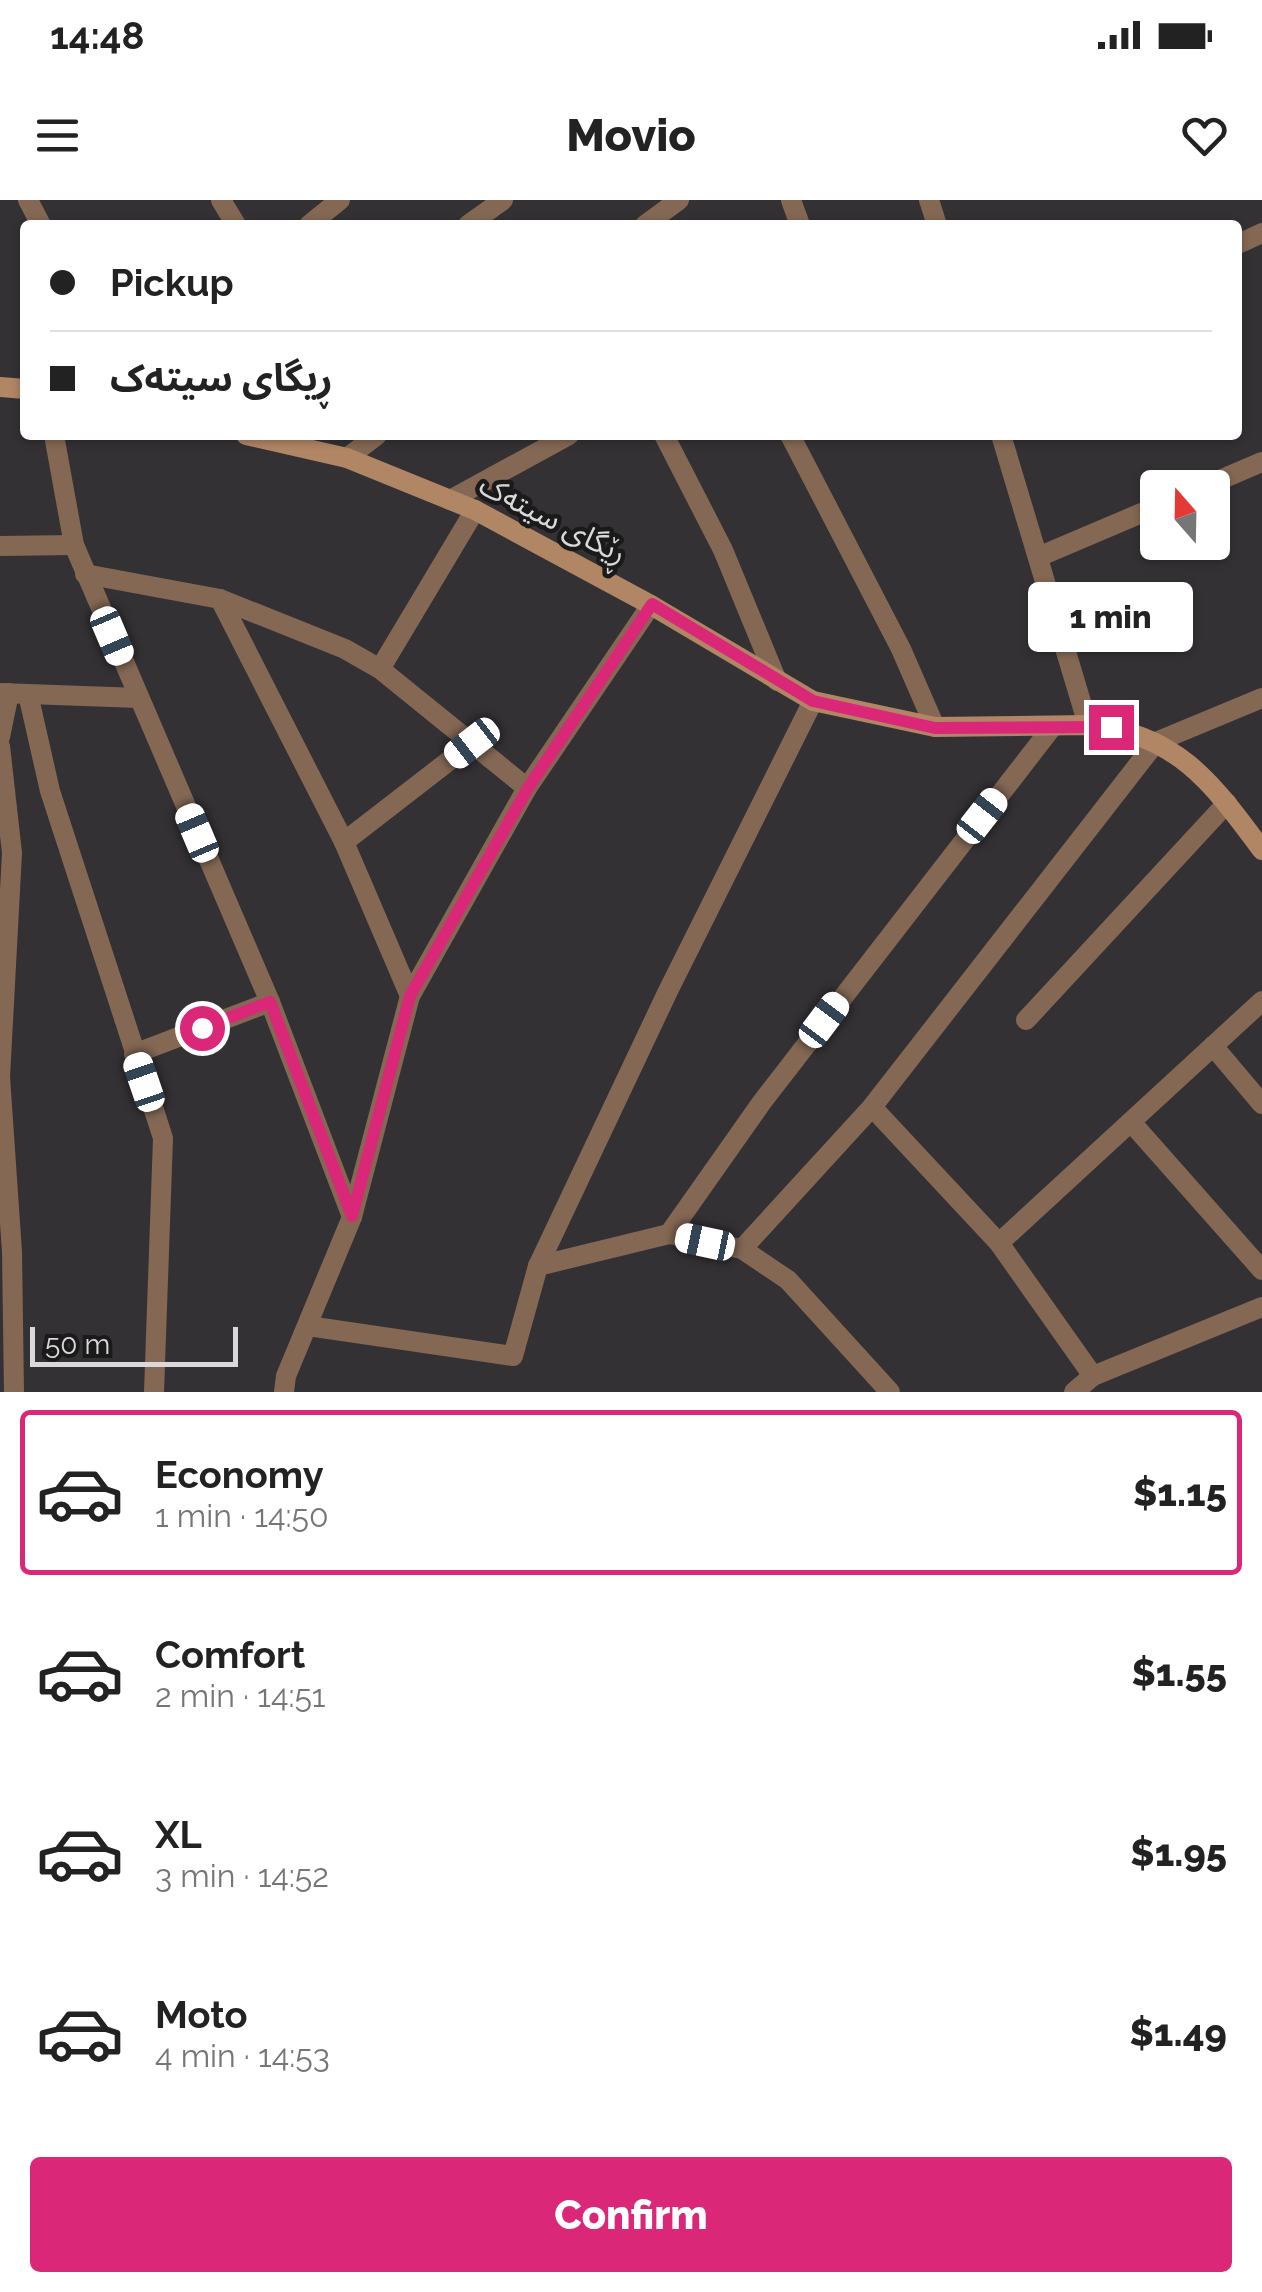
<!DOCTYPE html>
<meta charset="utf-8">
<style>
body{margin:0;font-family:Raleway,"Noto Sans Arabic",sans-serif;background:#f2f2f2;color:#222;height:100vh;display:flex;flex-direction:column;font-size:38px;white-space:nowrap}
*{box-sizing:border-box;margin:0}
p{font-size:32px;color:#767676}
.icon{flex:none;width:55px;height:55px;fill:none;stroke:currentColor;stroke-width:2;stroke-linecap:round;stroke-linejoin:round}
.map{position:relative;height:1192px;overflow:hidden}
.panel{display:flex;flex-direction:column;background:#fff;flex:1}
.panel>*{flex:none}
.hud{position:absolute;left:20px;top:20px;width:1222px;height:220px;border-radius:10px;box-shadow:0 2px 8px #0004;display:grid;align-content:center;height:220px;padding:0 30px;background:#fff}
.needle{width:65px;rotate:340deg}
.tools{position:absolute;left:1140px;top:270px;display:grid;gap:20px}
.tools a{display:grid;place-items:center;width:90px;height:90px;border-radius:10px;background:#fff;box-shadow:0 2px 8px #0004;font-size:50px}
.scale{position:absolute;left:30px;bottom:25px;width:208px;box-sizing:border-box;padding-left:10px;border:5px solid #dad8da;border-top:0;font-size:28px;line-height:35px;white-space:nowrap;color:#dad8da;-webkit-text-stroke:8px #1b1a1b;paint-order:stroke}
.end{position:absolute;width:45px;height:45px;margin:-22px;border:12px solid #db2777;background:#fff;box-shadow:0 0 0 5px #fff}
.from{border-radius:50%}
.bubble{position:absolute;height:70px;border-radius:10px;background:#fff;box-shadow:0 2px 8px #0004;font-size:32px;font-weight:800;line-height:70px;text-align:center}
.car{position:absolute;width:30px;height:60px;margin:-30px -15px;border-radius:12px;box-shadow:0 0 8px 2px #0007;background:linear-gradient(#fff 24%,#345 0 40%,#fff 0 76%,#345 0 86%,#fff 0)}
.hud b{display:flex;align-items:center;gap:35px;height:95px;font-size:38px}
.hud b+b{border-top:2px solid #e0e0e0}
.hud i{width:25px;height:25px;background:#222}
ul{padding:18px 0 0;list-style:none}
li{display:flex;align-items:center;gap:30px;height:165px;margin:0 20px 15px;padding:0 10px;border:5px solid transparent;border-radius:10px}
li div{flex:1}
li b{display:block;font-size:38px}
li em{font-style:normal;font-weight:800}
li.current{border-color:#db2777}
li>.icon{width:90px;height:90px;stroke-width:1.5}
.cta{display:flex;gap:20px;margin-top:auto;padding:20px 30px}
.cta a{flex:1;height:115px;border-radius:10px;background:#db2777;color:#fff;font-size:40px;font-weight:800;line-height:115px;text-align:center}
.status{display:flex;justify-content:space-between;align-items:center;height:70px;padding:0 50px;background:#fff;direction:ltr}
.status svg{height:28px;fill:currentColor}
header{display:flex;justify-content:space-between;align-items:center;height:130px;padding:0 30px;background:#fff;font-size:45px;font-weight:800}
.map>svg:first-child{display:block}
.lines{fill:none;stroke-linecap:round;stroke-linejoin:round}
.street{stroke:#846854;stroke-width:20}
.secondary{stroke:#b18665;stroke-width:20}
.route{stroke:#db2777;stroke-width:12}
.labels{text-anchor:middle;stroke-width:9;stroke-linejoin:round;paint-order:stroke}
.street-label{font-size:30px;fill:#dad8da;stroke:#1b1a1b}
</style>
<div class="status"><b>14:48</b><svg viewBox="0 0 49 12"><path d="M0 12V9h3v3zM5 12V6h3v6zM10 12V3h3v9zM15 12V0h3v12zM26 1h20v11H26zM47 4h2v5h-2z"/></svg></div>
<header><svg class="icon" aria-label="menu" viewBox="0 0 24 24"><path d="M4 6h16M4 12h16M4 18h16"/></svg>Movio<svg class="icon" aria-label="heart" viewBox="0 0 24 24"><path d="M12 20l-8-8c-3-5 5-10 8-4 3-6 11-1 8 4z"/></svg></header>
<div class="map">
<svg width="1262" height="1192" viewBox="0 0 1262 1192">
<rect width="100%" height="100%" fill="#343135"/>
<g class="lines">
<g class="street">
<path d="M28 0 41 25"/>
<path d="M221 0 236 25"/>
<path d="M791 0 800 25"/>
<path d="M929 0 937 25"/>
<path d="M309 25 340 0"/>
<path d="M468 25 503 0"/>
<path d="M645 25 679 0"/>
<path d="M1238 44 1262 33"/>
<path d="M54 235 74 345 270 802 352 1017"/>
<path d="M664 235 723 350 777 481"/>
<path d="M790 235 901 449 935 527"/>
<path d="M1001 235 1088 525"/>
<path d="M347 258 377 235"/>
<path d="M1201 288 1262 262"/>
<path d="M450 300 569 235"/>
<path d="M0 346 74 345"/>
<path d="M1038 357 1158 306"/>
<path d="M85 374 220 399 345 449 380 469 527 588 651 405"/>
<path d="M220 399 344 642 410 796"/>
<path d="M380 469 475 310"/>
<path d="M0 493 139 498"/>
<path d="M28 494 50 591 163 938 154 1192"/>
<path d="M0 537 9 493"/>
<path d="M0 546 12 653 0 877 12 1052 14 1192"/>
<path d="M344 642 472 543"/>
<path d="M1026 820 1227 603"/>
<path d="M1213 846 1262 904"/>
<path d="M134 854 270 802"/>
<path d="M872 907 999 1043 1093 1176"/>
<path d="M1131 922 1262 1070"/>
<path d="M669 1034 762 902 1053 526"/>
<path d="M999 1043 1262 801"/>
<path d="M742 1049 872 907 1156 542 1262 498"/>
<path d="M538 1066 669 1034 742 1049 788 1080 890 1192"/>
<path d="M308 1126 513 1156 538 1066 668 791 813 501"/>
<path d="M284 1192 286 1176 352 1017 410 796 527 588"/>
<path d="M1074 1192 1093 1176 1262 1107"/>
</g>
<g class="secondary">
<path d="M0 187 25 189"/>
<path d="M246 235 347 258 475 310 651 405 813 501 935 527 1088 525C1177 533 1213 584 1262 650"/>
</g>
</g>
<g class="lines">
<path class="route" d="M202 828 270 802 352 1016 410 796 528 588 652 404 813 501 935 528 1111 527"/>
</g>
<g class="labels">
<g class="street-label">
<text transform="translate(553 319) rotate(27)" y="10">ڕێگای سیتەک</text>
</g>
</g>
</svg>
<div class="tools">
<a><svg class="needle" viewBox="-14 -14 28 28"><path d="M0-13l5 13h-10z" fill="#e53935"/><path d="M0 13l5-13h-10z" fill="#767676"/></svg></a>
</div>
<div class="scale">50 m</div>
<i class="end from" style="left:202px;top:828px"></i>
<i class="end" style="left:1111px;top:527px"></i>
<div class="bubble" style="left:1028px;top:382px;width:165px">1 min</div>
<i class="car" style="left:112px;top:436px;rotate:157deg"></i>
<i class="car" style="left:472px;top:543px;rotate:232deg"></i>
<i class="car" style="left:982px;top:616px;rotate:38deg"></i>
<i class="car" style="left:197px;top:633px;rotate:337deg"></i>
<i class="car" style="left:824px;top:820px;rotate:37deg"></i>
<i class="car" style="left:144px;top:882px;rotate:341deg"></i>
<i class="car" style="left:705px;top:1042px;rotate:282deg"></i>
<div class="hud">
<b><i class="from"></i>Pickup</b>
<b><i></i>ڕیگای سیتەک</b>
</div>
</div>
<section class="panel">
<ul>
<li class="current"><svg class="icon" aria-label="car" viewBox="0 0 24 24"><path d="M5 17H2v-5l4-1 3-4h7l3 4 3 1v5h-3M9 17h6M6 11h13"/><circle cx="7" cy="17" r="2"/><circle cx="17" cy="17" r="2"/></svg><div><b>Economy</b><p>1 min · 14:50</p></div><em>$1.15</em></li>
<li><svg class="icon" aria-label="car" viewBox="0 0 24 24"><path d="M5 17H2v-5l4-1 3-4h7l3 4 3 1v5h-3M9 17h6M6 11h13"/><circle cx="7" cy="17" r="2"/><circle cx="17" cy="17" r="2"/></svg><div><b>Comfort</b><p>2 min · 14:51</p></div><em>$1.55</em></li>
<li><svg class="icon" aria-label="car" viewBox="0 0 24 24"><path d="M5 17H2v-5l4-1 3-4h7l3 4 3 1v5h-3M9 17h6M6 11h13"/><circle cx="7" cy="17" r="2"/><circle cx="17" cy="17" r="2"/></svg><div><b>XL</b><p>3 min · 14:52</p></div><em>$1.95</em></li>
<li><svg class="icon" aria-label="car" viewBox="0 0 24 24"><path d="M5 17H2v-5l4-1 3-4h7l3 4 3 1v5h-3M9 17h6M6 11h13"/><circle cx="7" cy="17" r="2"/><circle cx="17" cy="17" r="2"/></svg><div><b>Moto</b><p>4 min · 14:53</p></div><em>$1.49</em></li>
</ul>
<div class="cta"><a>Confirm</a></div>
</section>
